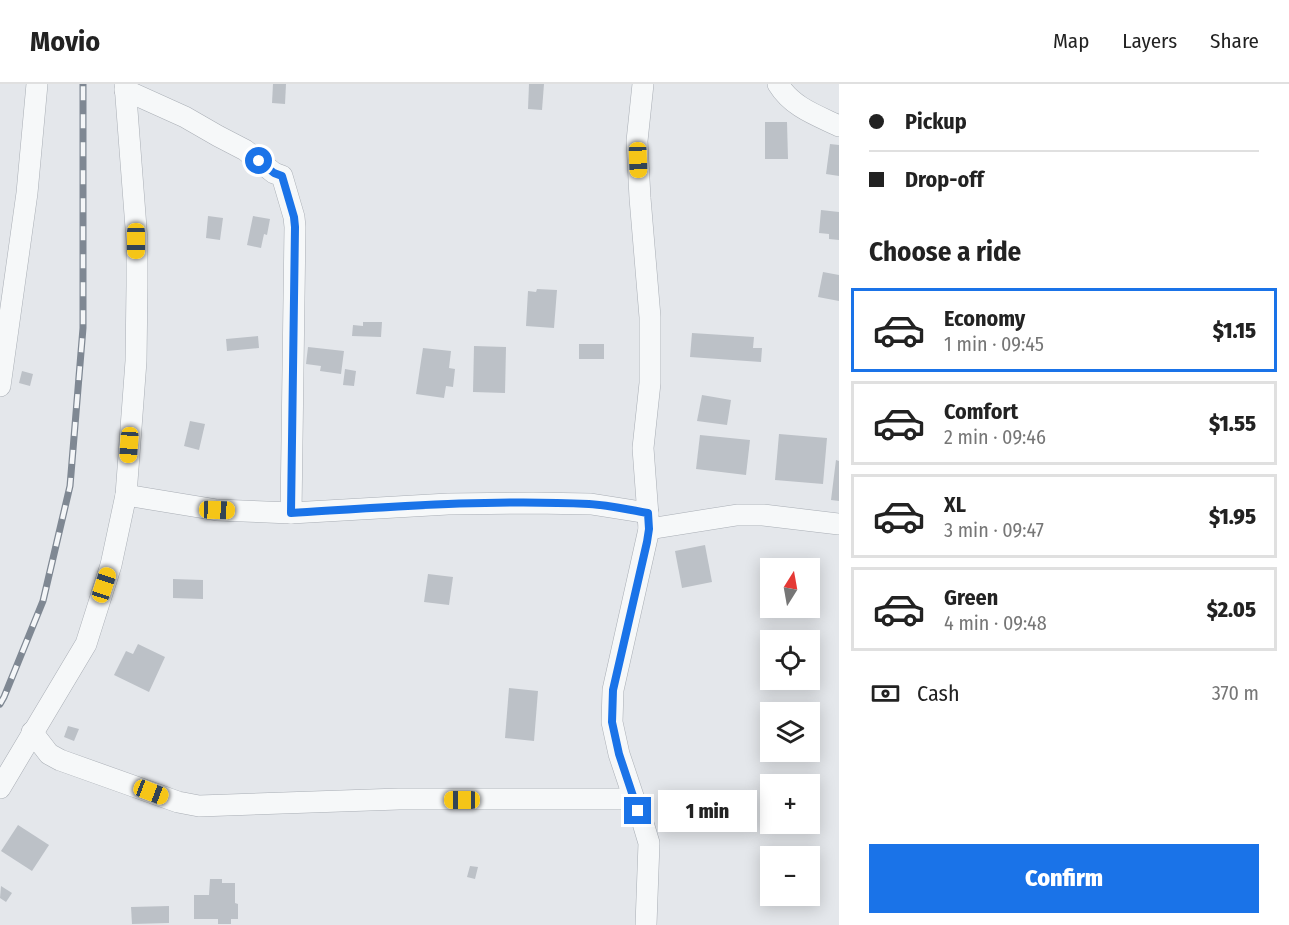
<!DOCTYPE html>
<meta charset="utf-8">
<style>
body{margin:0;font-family:"Fira Sans Condensed",sans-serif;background:#f2f2f2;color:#222;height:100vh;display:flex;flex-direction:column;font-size:22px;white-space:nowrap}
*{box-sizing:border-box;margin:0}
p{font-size:20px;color:#767676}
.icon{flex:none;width:33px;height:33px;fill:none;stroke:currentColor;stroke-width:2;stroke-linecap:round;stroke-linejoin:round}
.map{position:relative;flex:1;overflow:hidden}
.drawer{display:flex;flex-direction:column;background:#fff;width:450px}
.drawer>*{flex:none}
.guide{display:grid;align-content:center;height:132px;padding:0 30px;background:#fff}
.needle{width:39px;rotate:11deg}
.buttons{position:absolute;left:760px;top:474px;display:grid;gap:12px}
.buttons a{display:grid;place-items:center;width:60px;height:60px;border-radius:0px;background:#fff;box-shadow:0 3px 15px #0003;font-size:30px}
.end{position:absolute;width:27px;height:27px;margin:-14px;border:8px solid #1a73e8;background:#fff;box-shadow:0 0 0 3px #fff}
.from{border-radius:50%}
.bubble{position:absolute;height:42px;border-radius:0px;background:#fff;box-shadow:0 3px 15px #0003;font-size:20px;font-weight:800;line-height:42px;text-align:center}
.car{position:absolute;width:18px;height:36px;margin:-18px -9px;border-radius:8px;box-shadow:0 0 4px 2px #0007;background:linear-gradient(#f5c518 24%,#345 0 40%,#f5c518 0 76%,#345 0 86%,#f5c518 0)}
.guide b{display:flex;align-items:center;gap:21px;height:57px;font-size:22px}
.guide b+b{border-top:2px solid #e0e0e0}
.guide i{width:15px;height:15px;background:#222}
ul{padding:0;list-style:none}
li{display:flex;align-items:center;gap:18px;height:84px;margin:0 12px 9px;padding:0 18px;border:3px solid #e0e0e0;border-radius:0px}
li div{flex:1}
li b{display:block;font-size:22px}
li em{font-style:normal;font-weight:800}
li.active{border-color:#1a73e8}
li>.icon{width:54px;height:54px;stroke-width:1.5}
h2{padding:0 30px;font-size:27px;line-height:72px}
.pay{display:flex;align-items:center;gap:15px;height:66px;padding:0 30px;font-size:22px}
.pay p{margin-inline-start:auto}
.cta{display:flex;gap:12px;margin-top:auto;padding:12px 30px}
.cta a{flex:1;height:69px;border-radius:0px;background:#1a73e8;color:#fff;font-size:24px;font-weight:800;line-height:69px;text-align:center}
header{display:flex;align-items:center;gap:36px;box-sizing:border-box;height:84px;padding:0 30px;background:#fff;border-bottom:2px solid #e0e0e0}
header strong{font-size:28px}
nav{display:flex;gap:33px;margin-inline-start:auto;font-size:21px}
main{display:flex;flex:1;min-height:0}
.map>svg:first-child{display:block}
.building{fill:#bcc1c7}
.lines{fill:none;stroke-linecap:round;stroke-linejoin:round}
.minor-casing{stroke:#a9aeb5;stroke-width:22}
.minor{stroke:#f6f8f9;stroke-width:21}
.rail-casing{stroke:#7f8893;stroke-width:7}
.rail{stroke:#f4f6f8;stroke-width:4.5;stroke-dasharray:14;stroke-linecap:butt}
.route{stroke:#1a73e8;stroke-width:8}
</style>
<header>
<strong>Movio</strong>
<nav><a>Map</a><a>Layers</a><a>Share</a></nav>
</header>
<main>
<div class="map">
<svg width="839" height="841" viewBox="0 0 839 841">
<rect width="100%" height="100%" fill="#e4e7eb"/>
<g class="building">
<path d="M273 0H286L285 20 272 19Z"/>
<path d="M529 0H544L542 26 528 25Z"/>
<path d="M765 38H787L788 75H765Z"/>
<path d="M830 60 839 61V92L826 90Z"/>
<path d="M821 126 839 128V156L829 155V150L819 149Z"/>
<path d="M208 132 223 134 220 156 206 154Z"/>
<path d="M253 132 270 135 267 151 264 150 261 164 247 161Z"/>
<path d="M823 188 839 191V217L818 213Z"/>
<path d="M537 205 557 206 554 244 526 242 528 207 536 208Z"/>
<path d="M363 238H382L381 253 352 252 353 241 363 242Z"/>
<path d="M692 249 754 253 753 264H762L761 278 690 273Z"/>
<path d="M258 252 259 264 227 267 226 255Z"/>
<rect x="579" y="260" width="25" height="15"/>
<path d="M474 262 506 263 505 309 473 308Z"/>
<path d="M308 263 344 267 341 290 320 287 321 282 306 280Z"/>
<path d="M423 264 451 267 449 284 455 285 453 303 446 302 444 314 416 310Z"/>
<path d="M345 285 356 287 354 302 343 301Z"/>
<path d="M22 287 33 290 30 302 19 299Z"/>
<path d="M702 311 731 316 727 341 697 337Z"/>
<path d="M190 337 205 340 199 366 184 362Z"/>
<path d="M779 350 827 354 823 400 775 396Z"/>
<path d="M700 351 750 356 746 391 696 385Z"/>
<path d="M836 376 839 377V417L831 416Z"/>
<path d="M705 461 712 498 682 504 675 467Z"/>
<path d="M428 490 453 493 449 521 424 518Z"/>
<path d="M173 495 203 496V515L173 514Z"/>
<path d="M138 560 165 573 149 608 114 591 126 567 133 570Z"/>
<path d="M509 604 538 607 534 657 505 654Z"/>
<path d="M68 642 79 645 74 657 64 653Z"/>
<path d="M18 741 49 761 32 787 1 767Z"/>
<path d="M470 782 478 783 475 795 467 793Z"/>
<path d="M210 795H222V799H235V819L238 820V835H231V840H218V835H194V811H209Z"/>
<path d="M1 802 12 809 6 818 0 814Z"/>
<path d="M169 822V839L132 840 131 823Z"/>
</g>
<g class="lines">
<defs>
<g id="minor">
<path d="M643 0 637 57 640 114 650 233V299L643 364 649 445 613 606 612 638 619 670 634 715 643 739 649 759 646 841"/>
<path d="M778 0C792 23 816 31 839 42"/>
<path d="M125 6 185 33 218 52 245 66 274 89 282 92 294 133 295 143 291 429"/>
<path d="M0 302 27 109 37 0"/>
<path d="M126 411 217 426 291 429 448 420 533 419 591 420 648 429"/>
<path d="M649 445 737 431H763L839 440"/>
<path d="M32 648 49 670 60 676 178 718 199 722 399 715H634"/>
<path d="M0 704 86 560 111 481 126 411 136 277 137 202V157L125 0"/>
</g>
</defs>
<use href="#minor" class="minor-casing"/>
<use href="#minor" class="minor"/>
<defs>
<path id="rail" d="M0 620 4 613 43 517 70 402 83 244V0"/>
</defs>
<use href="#rail" class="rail-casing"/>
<use href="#rail" class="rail"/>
</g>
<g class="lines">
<path class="route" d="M259 77 274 89 282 92 294 133 295 143 291 429C390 423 490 415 589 420 609 421 629 426 648 429L649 445 647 458 613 606 612 638 619 670 638 727"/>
</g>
</svg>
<div class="buttons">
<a><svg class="needle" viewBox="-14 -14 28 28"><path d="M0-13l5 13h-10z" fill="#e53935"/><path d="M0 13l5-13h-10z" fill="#767676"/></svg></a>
<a><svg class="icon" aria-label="locate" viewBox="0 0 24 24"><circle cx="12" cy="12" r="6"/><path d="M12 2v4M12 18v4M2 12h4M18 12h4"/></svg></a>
<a><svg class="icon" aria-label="layers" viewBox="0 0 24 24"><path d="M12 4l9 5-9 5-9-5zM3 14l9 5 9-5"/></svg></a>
<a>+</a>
<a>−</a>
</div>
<i class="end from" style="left:259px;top:77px"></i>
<i class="end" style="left:638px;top:727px"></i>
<div class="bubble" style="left:658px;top:706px;width:99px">1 min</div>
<i class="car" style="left:638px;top:76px;rotate:178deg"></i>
<i class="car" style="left:136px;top:157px;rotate:180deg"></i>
<i class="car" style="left:129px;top:361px;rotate:184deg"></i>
<i class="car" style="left:217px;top:426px;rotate:92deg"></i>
<i class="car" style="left:104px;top:501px;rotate:18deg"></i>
<i class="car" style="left:151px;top:708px;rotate:111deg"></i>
<i class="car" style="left:462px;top:716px;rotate:270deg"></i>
</div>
<section class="drawer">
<div class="guide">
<b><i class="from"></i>Pickup</b>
<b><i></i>Drop-off</b>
</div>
<h2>Choose a ride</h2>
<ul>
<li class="active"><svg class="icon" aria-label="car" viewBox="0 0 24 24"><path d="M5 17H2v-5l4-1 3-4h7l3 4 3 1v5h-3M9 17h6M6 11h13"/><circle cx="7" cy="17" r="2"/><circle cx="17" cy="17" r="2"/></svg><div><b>Economy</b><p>1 min · 09:45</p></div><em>$1.15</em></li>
<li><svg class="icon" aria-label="car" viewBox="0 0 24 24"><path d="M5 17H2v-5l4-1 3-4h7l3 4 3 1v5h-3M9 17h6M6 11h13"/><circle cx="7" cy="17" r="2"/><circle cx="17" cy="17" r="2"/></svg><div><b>Comfort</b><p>2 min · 09:46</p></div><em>$1.55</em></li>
<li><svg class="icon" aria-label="car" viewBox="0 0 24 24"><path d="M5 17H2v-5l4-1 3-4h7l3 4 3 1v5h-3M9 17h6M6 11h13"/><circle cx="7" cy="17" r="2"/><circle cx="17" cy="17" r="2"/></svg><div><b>XL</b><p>3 min · 09:47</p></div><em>$1.95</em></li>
<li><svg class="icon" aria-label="car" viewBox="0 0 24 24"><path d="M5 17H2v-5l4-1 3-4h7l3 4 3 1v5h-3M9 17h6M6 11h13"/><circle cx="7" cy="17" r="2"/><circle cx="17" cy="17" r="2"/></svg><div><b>Green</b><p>4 min · 09:48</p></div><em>$2.05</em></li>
</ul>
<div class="pay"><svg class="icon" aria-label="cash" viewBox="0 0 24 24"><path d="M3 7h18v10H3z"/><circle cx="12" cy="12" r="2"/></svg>Cash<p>370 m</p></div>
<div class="cta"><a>Confirm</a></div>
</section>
</main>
